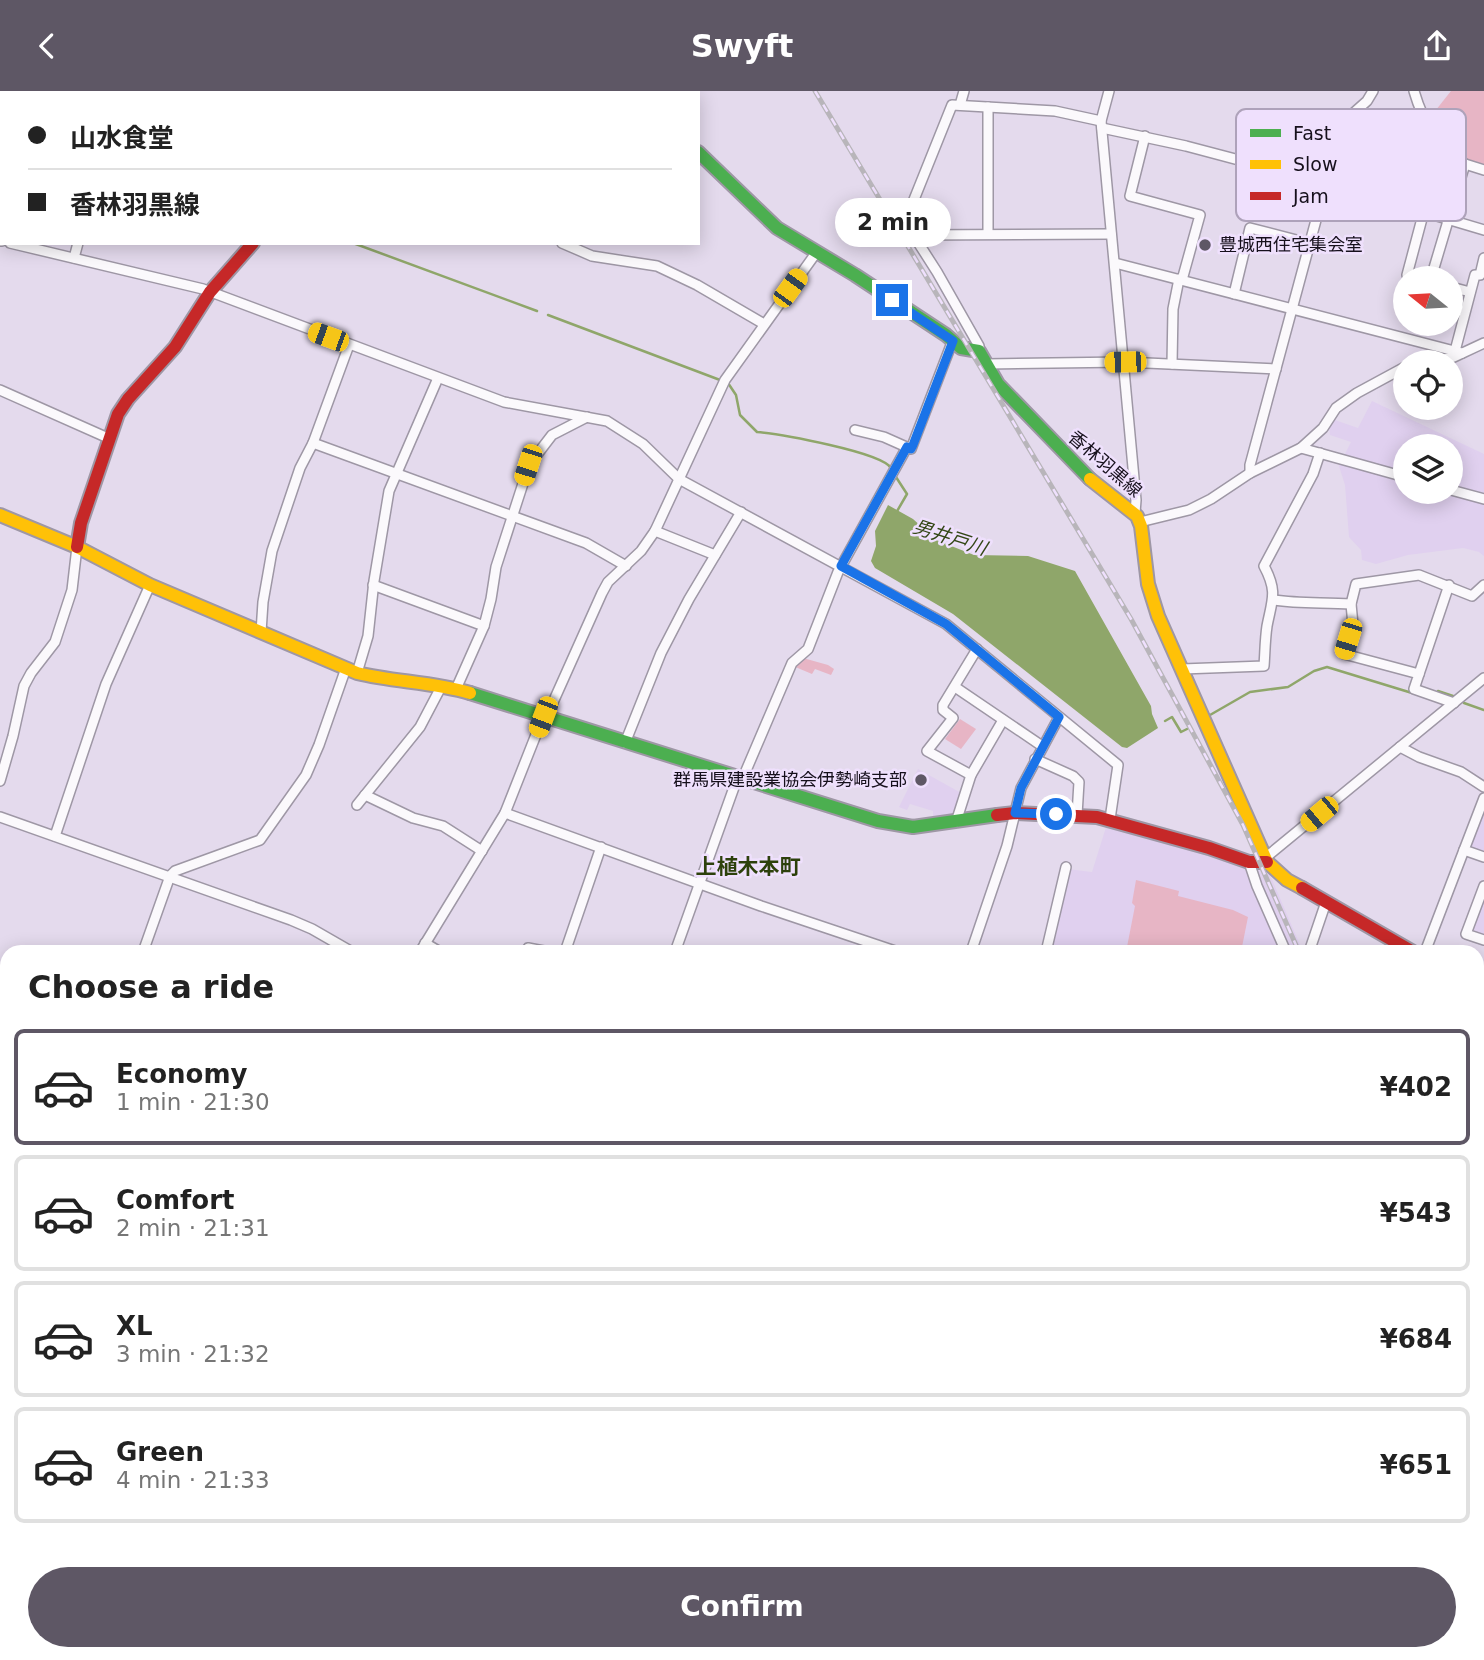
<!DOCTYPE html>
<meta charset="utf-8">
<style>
body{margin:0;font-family:"DejaVu Sans","Noto Sans JP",sans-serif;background:#f2f2f2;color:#222;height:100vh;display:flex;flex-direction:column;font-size:26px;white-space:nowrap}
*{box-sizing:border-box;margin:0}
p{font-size:23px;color:#767676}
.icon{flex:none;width:38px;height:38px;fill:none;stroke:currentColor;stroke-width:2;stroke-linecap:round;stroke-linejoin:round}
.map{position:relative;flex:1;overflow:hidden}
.details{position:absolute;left:0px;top:854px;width:1484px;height:716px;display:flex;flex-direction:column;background:#fff;border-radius:21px 21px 0 0;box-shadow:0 4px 18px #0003}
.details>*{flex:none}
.top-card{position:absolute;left:0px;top:0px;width:700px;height:154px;box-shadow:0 4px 18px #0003;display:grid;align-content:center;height:154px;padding:0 28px;background:#fff}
.needle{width:46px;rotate:288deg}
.controls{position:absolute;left:1393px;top:175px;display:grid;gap:14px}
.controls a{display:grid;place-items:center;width:70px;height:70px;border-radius:50%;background:#fff;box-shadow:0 4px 18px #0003;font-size:35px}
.end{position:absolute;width:32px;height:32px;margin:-16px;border:9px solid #1a73e8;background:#fff;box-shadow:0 0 0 4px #fff}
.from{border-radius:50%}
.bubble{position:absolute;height:49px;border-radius:24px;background:#fff;box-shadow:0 4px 18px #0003;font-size:23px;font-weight:600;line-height:49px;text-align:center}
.car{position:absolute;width:21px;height:42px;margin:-21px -10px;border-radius:9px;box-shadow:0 0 5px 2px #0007;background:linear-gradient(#f5c518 24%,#345 0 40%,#f5c518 0 76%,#345 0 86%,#f5c518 0)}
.top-card b{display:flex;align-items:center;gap:24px;height:66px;font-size:26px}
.top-card b+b{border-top:2px solid #e0e0e0}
.top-card i{width:18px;height:18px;background:#222}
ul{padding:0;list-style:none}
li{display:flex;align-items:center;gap:21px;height:116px;margin:0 14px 10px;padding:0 14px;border:4px solid #e0e0e0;border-radius:10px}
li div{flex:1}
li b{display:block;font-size:26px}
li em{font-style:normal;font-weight:600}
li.on{border-color:#5e5765}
li>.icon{width:63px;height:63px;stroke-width:1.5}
h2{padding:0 28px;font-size:32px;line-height:84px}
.button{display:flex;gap:14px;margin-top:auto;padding:14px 28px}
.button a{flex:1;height:80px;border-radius:42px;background:#5e5765;color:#fff;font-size:28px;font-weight:600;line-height:80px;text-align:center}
header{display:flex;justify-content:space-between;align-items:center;height:91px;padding:0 28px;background:#5e5765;color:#fff;font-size:32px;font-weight:600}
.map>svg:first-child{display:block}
.built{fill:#e0d0ef}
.green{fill:#e7b5c5}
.water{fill:#8fa66a}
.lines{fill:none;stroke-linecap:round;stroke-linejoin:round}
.stream{stroke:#8fa66a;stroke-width:2.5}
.street-casing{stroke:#9e97a5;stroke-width:12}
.fast-casing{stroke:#9e97a5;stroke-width:16}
.slow-casing{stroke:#9e97a5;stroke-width:16}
.jam-casing{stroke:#9e97a5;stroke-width:16}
.street{stroke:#fbf9fc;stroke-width:9}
.fast{stroke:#4caf50;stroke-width:12}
.slow{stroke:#ffc107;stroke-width:12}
.jam{stroke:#c62828;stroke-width:12}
.rail-casing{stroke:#b8b5ba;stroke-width:5}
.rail{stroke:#efe0fd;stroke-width:2.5;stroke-dasharray:8;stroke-linecap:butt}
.route{stroke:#1a73e8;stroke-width:9}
.poi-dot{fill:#5e5765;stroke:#efe0fd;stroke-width:2.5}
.labels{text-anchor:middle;stroke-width:5;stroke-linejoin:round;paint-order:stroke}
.poi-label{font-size:18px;fill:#16101c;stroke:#efe0fd;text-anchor:start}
.street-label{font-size:18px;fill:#16101c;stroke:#efe0fd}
.water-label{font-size:19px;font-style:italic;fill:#354818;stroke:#efe0fd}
.quarter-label{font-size:21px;font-weight:bold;fill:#2d410c;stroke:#efe0fd}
.key{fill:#efe0fd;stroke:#aea2ba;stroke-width:2}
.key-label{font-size:19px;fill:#16101c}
</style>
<header><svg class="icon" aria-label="back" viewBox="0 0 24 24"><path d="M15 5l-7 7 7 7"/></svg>Swyft<svg class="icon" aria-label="share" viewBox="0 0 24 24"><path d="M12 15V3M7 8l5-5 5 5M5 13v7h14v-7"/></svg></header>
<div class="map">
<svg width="1484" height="1569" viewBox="0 0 1484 1569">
<rect width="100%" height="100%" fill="#e4daed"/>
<g class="built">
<path d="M1372 310 1484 363V402L1451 394V355H1405V401H1448L1484 410V465L1479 461 1463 457 1408 464 1376 473 1362 469 1361 459 1349 446 1345 394 1339 375 1351 351 1330 344 1329 333 1332 328 1358 337Z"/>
<path d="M918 678 963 703 956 726 931 729 933 727V720L910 713 907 719 899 716Z"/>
<path d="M1484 716V761L1471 757 1470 754Z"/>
<path d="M1107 733 1244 776 1283 861H1048L1068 778 1092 781Z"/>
<path d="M1254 777 1268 779 1303 861H1290Z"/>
<path d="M1484 805V846L1473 842 1471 839Z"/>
<path d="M1477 1329 1484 1354V1404L1477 1378Z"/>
<path d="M1037 1563H1140L1138 1569H1036Z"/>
</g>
<g class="green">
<path d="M1451 0H1484V76C1458 67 1443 51 1428 29Z"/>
<path d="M803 567 828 574 834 578 831 584 815 578 812 583 793 575Z"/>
<path d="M960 628 976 638 961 658 945 648Z"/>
<path d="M1136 789 1179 800 1178 805 1233 819 1248 826 1241 861H1126L1135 815 1132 812Z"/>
<path d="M1477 952 1484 953V1004L1477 1001Z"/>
</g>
<path class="water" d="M888 414 913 428 936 449 974 464 1028 465 1075 480 1151 615 1152 623 1158 637 1127 657 1122 656 953 523 875 477 871 470 876 455 875 440Z"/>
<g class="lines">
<g class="stream">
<path d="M197 0 199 2"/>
<path d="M353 152 537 220"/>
<path d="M548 224 720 289"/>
<path d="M728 292 736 304 740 324 757 341C780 343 881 361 891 377"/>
<path d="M894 383 907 403 896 422"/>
<path d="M1438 600 1453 605"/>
<path d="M1464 612 1484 619"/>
<path d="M1210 624 1250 601 1288 596 1314 580 1327 576 1412 602"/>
<path d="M1165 630 1172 626 1181 641 1187 638"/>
<path d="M0 1030 7 1032"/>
<path d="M1477 1466 1484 1465"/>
<path d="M781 1563 799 1569"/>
<path d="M863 1569 876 1563"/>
</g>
<defs>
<g id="street">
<path d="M60 0 62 2"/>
<path d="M1109 0 1101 30 1136 409 1135 422"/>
<path d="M1414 0C1423 31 1437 55 1465 73L1431 187"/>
<path d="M960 14 964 0"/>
<path d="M988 16V143"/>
<path d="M1102 37 1186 55 1326 92 1484 139"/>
<path d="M1145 45 1130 105 1200 124 1182 189"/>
<path d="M1465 73 1484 79"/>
<path d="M913 144 1111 143"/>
<path d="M0 150H2"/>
<path d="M10 152 203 198 504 311 607 330 643 353 679 388 946 533 1118 674 1110 728"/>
<path d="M562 152 592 165 657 175 697 194 764 233"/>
<path d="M74 167 78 152"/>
<path d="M1115 172 1462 262"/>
<path d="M1419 187 1407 184 1424 120"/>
<path d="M1451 196 1470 201"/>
<path d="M1234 203 1250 137 1308 152"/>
<path d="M979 260V255L937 181 905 131 952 14 1055 20 1101 30"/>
<path d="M1455 260 1475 184H1480L1484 167"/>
<path d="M1427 271 1454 266 1484 252"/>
<path d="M987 273 1125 271 1276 278"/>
<path d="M1172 273 1173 218 1179 188"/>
<path d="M0 299 108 347"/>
<path d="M855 339 884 346 911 358 953 249"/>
<path d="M313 352 586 452 626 475"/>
<path d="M1301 357 1405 386"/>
<path d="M1250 382V374L1326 92 1335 42 1349 26 1367 10 1373 0"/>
<path d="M1451 399 1484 408"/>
<path d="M1140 431 1189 419 1211 408 1250 382 1301 357 1323 337 1336 317 1357 302 1405 276"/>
<path d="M655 440 715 464"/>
<path d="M373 494 484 535"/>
<path d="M1274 509C1300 513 1325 511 1351 513"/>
<path d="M261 541 263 511 272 460 300 377 313 352 349 254"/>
<path d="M1182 578 1264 575C1265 562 1265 548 1267 535 1272 509 1278 501 1264 475L1313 383 1320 362"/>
<path d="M357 582 368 545 374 490 389 400 438 287"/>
<path d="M1419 583 1449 494"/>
<path d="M955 596 1042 655"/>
<path d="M456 598 484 535 491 508 496 476 529 374 552 344 587 326"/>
<path d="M1454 612 1414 598 1419 583 1344 563 1353 534 1351 513 1356 493 1419 484 1472 505 1484 494"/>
<path d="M546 627 602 502 608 491 641 460 655 440 725 289 816 162"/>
<path d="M625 652 661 562 689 508 741 421"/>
<path d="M1400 656 1419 666 1461 681 1484 696"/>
<path d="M1035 668 1073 685 1079 691 1077 724"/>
<path d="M971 684 927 660 953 627 943 619V614L977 558"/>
<path d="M742 689 792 572 808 558 838 481 907 356"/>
<path d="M0 690 13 645 24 595 31 582 55 551 72 499 77 456"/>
<path d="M365 704 413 727 443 735 482 760"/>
<path d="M1484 707 1464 759 1484 766"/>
<path d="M357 714 420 636 441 596"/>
<path d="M505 722 761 815 898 861"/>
<path d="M0 726 291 829 312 838 352 861"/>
<path d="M956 731 971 684 1003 629"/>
<path d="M55 745 106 593 150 494"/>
<path d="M1265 767 1484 587"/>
<path d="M1249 771 1257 795 1286 861"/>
<path d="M1484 795 1466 843 1484 849"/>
<path d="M425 852 440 861"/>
<path d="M143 861 170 785 175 780 260 749 306 684 319 654 346 577"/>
<path d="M420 861 505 722 543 626"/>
<path d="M526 861 528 857 549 861"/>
<path d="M565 861 601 756"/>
<path d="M675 861 737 688"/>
<path d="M971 861 1007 755 1021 697 1059 626"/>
<path d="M1046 861 1066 776"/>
<path d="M1309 861 1326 811"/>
<path d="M1425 861 1464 759"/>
<path d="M0 905 7 907"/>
<path d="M1477 948 1484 949"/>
<path d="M1477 1006 1484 1009"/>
<path d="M1477 1146 1484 1152"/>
<path d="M1477 1205 1484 1208"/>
<path d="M1480 1258 1484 1259"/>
<path d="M0 1393 7 1397"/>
<path d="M1477 1399 1484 1422"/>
<path d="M1477 1429 1484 1431"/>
<path d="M1477 1475 1484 1474"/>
<path d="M1477 1495 1484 1494"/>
<path d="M437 1563 454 1569"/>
<path d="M880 1569 892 1563"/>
<path d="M1032 1569 1033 1563"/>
<path d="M1348 1569 1350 1563"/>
<path d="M1423 1569 1425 1563"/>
</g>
<g id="fast">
<path d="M618 0 621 2"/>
<path d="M698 61 777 137 855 184 946 244 961 257 979 260 998 293 1090 388"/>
<path d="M470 602 878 730 913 736 997 724"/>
<path d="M1477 1066 1484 1069"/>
<path d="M81 1569 82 1563"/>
</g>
<g id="slow">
<path d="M1090 388 1137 425 1141 435 1148 493 1158 525 1267 771 1287 789 1302 797"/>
<path d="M0 424 77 456 150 494 357 582C394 591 434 591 470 602"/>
<path d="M1477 884 1484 885"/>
<path d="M0 1137 7 1142"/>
<path d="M1477 1485H1484"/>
<path d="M1191 1563 1216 1569"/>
<path d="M392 1569 395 1563"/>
<path d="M719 1569 721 1563"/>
</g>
<g id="jam">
<path d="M356 2 358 0"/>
<path d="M77 456 81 432 118 323 128 308 175 256 210 201 253 152"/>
<path d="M997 724 1015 722 1097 726 1209 757 1249 771H1267"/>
<path d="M1302 797 1413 861"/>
<path d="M405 1569 407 1563"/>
<path d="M1151 1569 1153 1563"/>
</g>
</defs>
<use href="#street" class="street-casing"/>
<use href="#fast" class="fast-casing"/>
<use href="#slow" class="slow-casing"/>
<use href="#jam" class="jam-casing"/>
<use href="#street" class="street"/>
<use href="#fast" class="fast"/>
<use href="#slow" class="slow"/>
<use href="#jam" class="jam"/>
<defs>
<g id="rail">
<path d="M815 0 1131 528 1243 734 1299 861"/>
<path d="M1477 1353 1484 1379"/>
</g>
</defs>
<use href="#rail" class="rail-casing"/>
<use href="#rail" class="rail"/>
</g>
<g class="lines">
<path class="route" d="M892 209 953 250 913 354 911 358 907 356 841 475 946 533 1059 626 1021 697 1015 722 1056 723"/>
</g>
<g class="poi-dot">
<circle cx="1205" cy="154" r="7"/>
<circle cx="921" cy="689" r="7"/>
</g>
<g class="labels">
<g class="poi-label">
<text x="1219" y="160">豊城西住宅集会室</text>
<text x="907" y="695" text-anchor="end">群馬県建設業協会伊勢崎支部</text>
</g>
<g class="street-label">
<text transform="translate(1105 373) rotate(41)" y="6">香林羽黒線</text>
</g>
<g class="water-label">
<text transform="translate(950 446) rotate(18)" y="7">男井戸川</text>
</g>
<g class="quarter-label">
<text x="748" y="783">上植木本町</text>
</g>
</g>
<rect x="1236" y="18" width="230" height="112" rx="10" class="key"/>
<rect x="1250" y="38" width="31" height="8" fill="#4caf50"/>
<rect x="1250" y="69" width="31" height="9" fill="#ffc107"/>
<rect x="1250" y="101" width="31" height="8" fill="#c62828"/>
<g class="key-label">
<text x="1293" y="49">Fast</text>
<text x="1293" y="80">Slow</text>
<text x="1293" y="112">Jam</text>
</g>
</svg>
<div class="controls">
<a><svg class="needle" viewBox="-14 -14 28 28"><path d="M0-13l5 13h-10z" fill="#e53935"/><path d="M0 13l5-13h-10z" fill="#767676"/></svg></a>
<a><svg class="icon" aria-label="locate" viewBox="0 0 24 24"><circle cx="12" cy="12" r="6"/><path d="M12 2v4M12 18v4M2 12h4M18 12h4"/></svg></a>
<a><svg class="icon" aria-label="layers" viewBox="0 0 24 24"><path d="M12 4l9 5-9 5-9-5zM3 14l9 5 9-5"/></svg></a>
</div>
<i class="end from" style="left:1056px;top:723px"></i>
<i class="end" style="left:892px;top:209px"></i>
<div class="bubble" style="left:835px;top:107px;width:116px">2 min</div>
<i class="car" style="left:790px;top:197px;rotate:36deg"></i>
<i class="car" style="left:328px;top:246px;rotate:290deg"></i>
<i class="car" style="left:1125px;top:271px;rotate:269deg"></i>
<i class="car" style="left:528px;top:374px;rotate:198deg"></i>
<i class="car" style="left:1348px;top:548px;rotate:197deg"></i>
<i class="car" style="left:543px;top:626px;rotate:201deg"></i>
<i class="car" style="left:1319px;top:723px;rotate:230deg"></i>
<div class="top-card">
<b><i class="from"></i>山水食堂</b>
<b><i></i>香林羽黒線</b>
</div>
<section class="details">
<h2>Choose a ride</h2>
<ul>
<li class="on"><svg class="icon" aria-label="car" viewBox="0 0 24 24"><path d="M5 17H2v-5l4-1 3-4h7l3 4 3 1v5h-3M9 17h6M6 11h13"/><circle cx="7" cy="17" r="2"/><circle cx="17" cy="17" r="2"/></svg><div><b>Economy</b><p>1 min · 21:30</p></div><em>¥402</em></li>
<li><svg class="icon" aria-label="car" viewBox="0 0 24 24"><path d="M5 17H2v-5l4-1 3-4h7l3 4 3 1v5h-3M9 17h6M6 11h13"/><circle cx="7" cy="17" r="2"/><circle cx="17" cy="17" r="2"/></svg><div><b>Comfort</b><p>2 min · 21:31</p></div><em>¥543</em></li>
<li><svg class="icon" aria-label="car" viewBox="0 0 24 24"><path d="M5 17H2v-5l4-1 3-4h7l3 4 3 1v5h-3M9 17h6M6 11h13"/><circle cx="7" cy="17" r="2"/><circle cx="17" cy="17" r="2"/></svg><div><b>XL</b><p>3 min · 21:32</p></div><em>¥684</em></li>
<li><svg class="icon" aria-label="car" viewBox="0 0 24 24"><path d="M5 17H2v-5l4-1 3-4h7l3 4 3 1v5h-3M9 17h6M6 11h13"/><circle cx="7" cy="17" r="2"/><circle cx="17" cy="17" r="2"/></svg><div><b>Green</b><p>4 min · 21:33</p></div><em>¥651</em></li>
</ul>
<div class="button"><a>Confirm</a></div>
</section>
</div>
